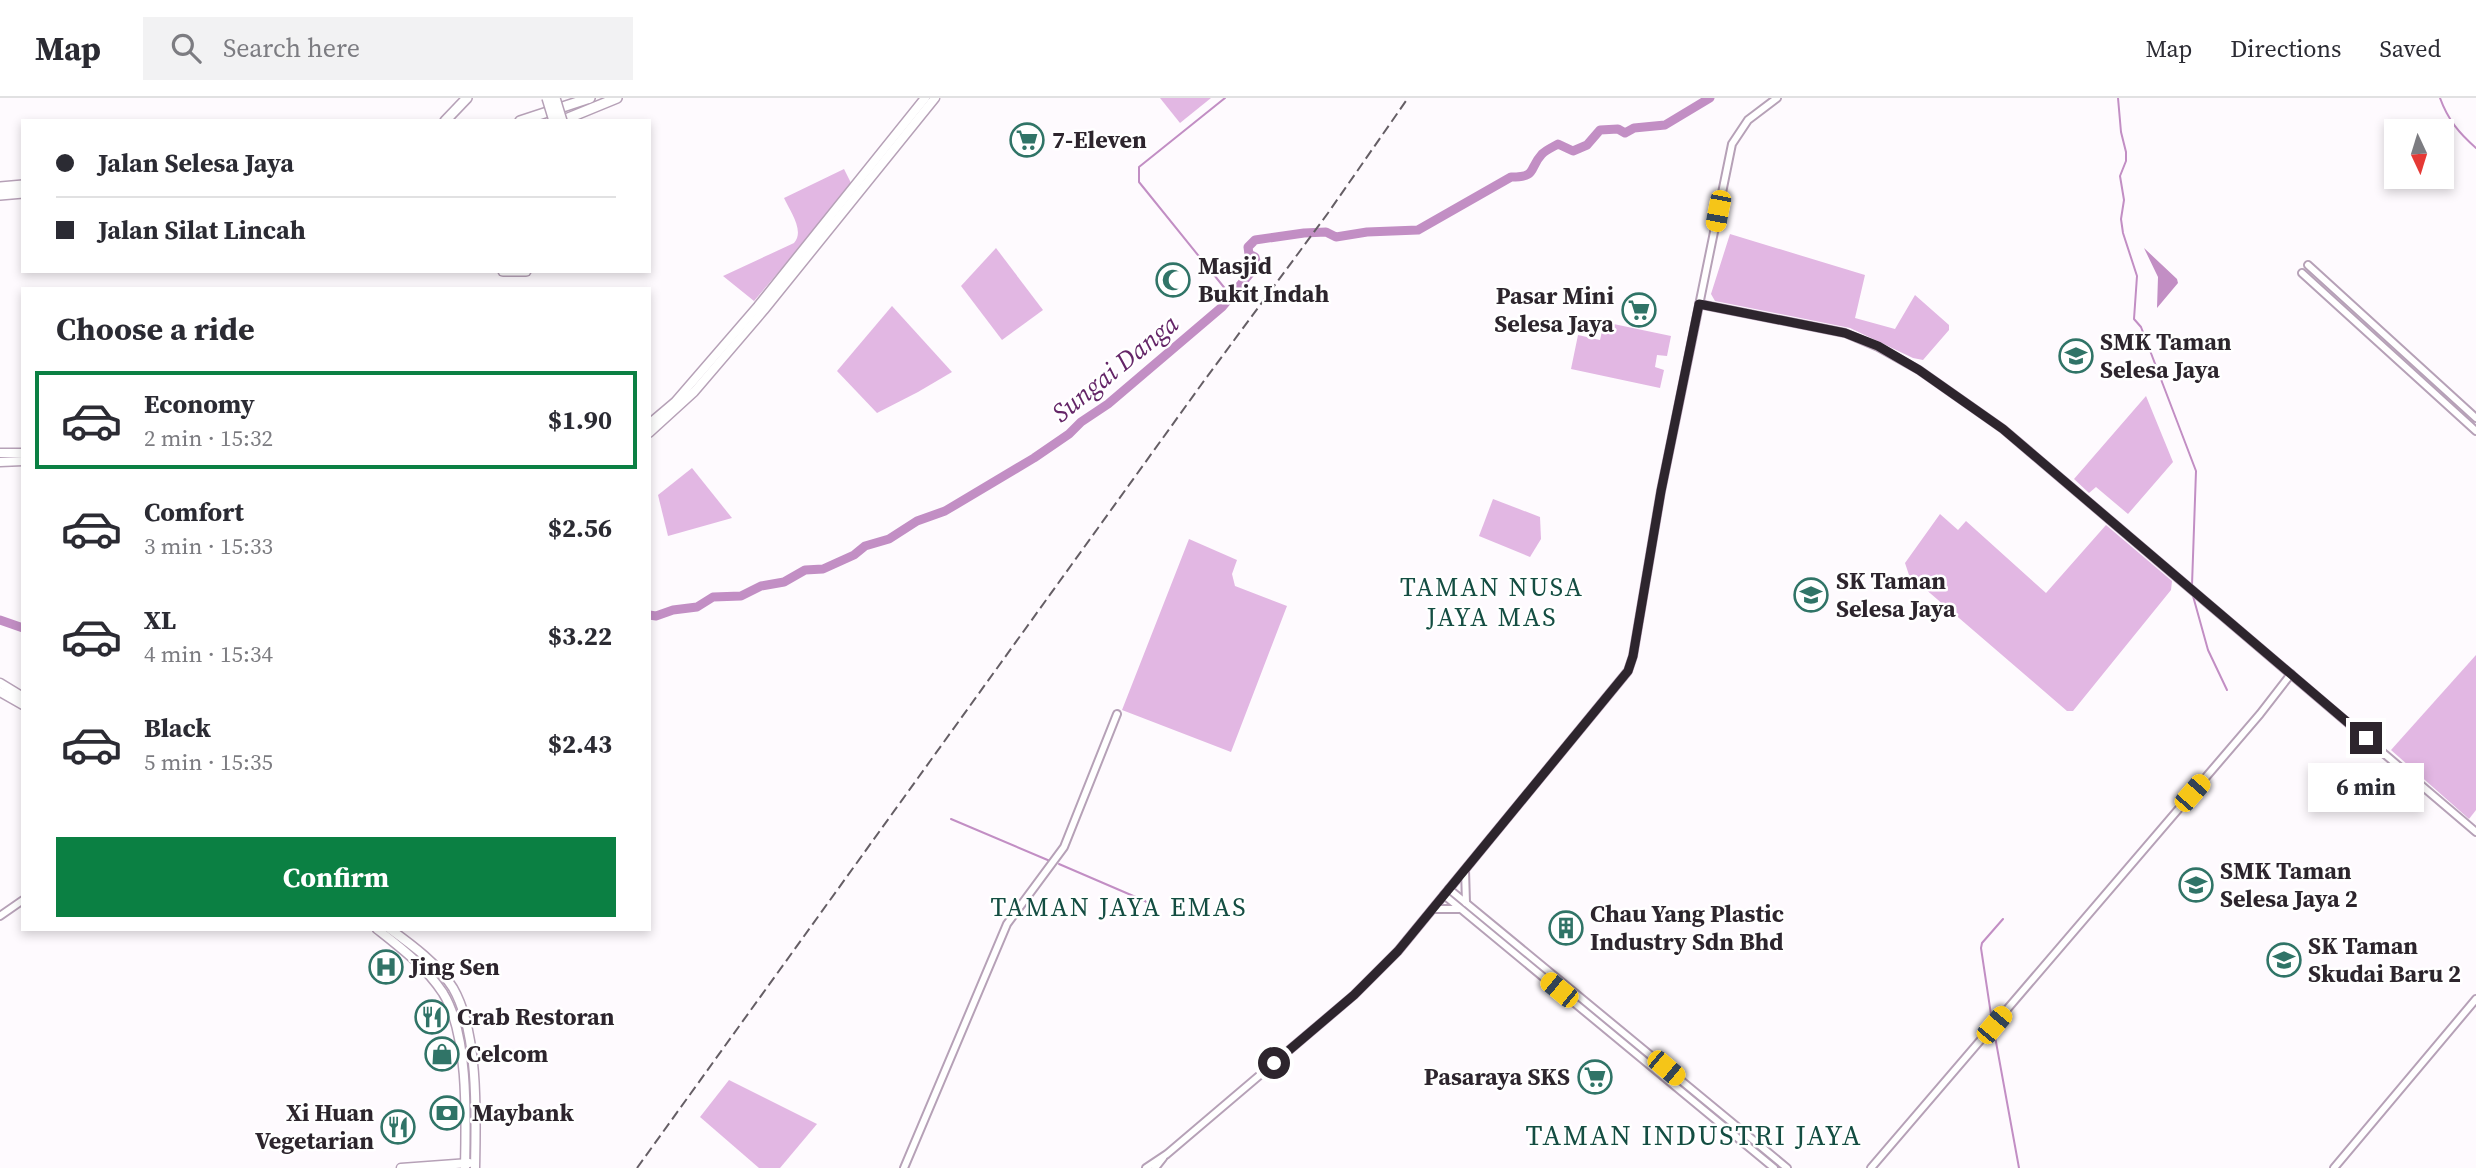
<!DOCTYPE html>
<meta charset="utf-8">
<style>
body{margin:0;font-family:"Source Serif 4",serif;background:#f2f2f3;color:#2b2b33;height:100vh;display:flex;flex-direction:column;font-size:26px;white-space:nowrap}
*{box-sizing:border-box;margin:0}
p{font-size:23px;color:#7c7c81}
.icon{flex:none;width:38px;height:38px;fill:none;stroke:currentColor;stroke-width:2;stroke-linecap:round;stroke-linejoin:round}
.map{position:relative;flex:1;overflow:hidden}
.panel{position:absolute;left:21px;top:189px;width:630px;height:644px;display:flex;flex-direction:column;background:#fff;border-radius:0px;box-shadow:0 4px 10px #0003}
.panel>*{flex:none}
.hud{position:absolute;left:21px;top:21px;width:630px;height:154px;border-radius:0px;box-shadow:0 4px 10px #0003;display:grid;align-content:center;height:154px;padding:0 35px;background:#fff}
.needle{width:46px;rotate:176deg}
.controls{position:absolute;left:2384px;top:21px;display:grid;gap:14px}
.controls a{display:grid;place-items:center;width:70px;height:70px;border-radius:0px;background:#fff;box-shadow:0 4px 10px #0003;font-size:35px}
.end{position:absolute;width:32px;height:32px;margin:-16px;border:9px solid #2d252d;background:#fff;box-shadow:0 0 0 4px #fff}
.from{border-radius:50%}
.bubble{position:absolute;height:49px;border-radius:0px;background:#fff;box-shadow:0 4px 10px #0003;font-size:23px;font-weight:700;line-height:49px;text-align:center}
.car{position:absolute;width:21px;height:42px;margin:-21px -10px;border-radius:9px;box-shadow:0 0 5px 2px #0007;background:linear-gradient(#f5c518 24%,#345 0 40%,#f5c518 0 76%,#345 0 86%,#f5c518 0)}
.hud b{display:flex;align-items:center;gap:24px;height:66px;font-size:26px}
.hud b+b{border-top:2px solid #e1e1e2}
.hud i{width:18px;height:18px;background:#2b2b33}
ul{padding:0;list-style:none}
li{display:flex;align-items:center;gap:21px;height:98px;margin:0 14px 10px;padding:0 21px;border:4px solid transparent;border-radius:0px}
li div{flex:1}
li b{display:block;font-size:26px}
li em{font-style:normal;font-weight:700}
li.active{border-color:#0b8043}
li>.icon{width:63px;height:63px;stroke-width:1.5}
h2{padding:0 35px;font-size:32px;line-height:84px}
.button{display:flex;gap:14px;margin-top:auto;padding:14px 35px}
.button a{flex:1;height:80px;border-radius:0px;background:#0b8043;color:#fff;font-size:28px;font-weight:700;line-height:80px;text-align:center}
header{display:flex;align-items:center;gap:42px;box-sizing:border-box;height:98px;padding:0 35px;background:#fff;border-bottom:2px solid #e1e1e2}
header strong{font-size:33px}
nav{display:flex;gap:38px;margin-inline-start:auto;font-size:24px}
.search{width:490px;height:63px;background:#f2f2f3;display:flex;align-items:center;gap:18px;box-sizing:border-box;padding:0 24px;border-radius:0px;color:#7c7c81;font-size:26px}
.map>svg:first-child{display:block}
.green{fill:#e2b7e3}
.water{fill:#c28ec4}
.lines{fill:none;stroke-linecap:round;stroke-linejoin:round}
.stream{stroke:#c28ec4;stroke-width:2}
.river{stroke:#c28ec4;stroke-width:9}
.minor-casing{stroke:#b6a1b7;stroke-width:10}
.major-casing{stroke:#b6a1b7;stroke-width:11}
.highway-casing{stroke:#b6a1b7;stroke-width:12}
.minor{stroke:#fff;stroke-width:6}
.major{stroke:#fff;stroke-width:8}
.highway{stroke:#fff;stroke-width:9}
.rail{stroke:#655e65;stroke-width:2;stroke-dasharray:10 5;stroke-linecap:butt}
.highway-bridge-casing{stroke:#b6a1b7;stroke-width:12;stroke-linecap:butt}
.highway-bridge{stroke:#fff;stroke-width:9}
.route{stroke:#2d252d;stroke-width:9}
.labels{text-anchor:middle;stroke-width:5;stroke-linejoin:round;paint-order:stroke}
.poi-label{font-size:24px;font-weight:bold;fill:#2d252d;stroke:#fff;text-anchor:start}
.water-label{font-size:26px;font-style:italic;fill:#642567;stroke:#fff}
.neighbourhood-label{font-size:26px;letter-spacing:2px;fill:#144d42;stroke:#fff}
.quarter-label{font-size:28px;letter-spacing:2px;fill:#144d42;stroke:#fff}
</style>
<header>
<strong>Map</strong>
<div class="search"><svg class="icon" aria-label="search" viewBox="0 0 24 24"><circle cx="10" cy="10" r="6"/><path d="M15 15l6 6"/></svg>Search here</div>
<nav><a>Map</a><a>Directions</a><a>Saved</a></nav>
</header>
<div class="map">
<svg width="2476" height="1070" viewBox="0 0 2476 1070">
<rect width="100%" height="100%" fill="#fefafe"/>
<g class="green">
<path d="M1160 0H1211L1180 25Z"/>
<path d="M844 71 852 87 754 203 723 178 794 145C805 133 790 113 784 100Z"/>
<path d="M1730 136 1865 177 1855 220 1895 231 1915 197 1949 227V232L1923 262 1913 260 1850 230 1715 203 1711 196Z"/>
<path d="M996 150 1043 212 1002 242 961 188Z"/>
<path d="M892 208 952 274 918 294 877 315 837 273Z"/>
<path d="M1604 224 1671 238 1667 258 1657 257 1655 269 1664 272 1660 290 1571 271 1578 237 1600 242Z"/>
<path d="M2146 298 2173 364 2128 416 2096 389 2089 395 2074 381Z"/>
<path d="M692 370 732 420 668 438 658 397Z"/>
<path d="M1493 401 1540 419 1541 441 1530 459 1479 438Z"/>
<path d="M1940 416 1958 432 1966 423 2046 495 2106 427 2172 483 2171 492 2073 613H2067L1909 477 1905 465Z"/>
<path d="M1189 441 1237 462 1232 476 1235 488 1287 508 1231 654 1122 612Z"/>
<path d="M2476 557V712L2469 721 2391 652Z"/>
<path d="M729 982 817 1026 780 1070H759L700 1019Z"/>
</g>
<path class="water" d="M2144 150 2177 181 2178 185 2157 210 2158 179Z"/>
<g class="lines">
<g class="stream">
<path d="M1225 0 1139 69V84L1231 198"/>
<path d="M2118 0 2121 34 2126 54V63L2120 78 2124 102 2121 121 2123 135 2137 178 2134 221 2141 229 2196 373 2192 487"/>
<path d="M2440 0C2448 22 2459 35 2476 50"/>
<path d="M2193 498 2208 552 2227 592"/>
<path d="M951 721 1050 763"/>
<path d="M1059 766 1145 803 1155 811"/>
<path d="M1992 923 1981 850 1982 845 2003 821"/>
<path d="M1994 933 2019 1070"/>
</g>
<g class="river">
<path d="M649 517 656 518 673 512 697 509 713 499 741 498 761 488 784 484 805 472 823 471 854 457 865 448 889 441 917 423 945 413 1034 360 1069 336 1081 324 1108 306 1222 209 1257 167 1255 159 1249 156 1248 149 1255 142 1304 135 1326 134 1336 139 1367 134 1418 132 1511 79C1538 79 1528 71 1542 56 1546 52 1553 49 1558 46L1573 53 1587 47 1600 32 1618 31 1625 35 1634 30 1665 27 1710 0"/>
<path d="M0 522 23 530"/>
</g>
<defs>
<g id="minor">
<path d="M2308 167 2476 320"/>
<path d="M2302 175 2476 333"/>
<path d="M1699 206 1845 235 1878 249 1919 272 2003 331 2476 734"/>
<path d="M1465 772 1466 805"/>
<path d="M1449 791 1787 1070"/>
<path d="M1444 797 1774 1070"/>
<path d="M1433 811H1459"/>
<path d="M0 818 23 802"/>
<path d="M904 1070 1007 826 1064 749 1117 616"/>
<path d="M1146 1070 1167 1056 1354 897 1398 853 1628 573 1633 558 1661 393 1732 46 1748 22 1777 0"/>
<path d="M1155 1070 1163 1060"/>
<path d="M1871 1070 2260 616 2291 576"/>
<path d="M2334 1070 2476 901"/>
</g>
<g id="major">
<path d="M649 326 675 304 758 208 925 0"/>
<path d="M649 335 694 294 764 212 935 0"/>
<path d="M0 355H23"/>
<path d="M0 364 23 363"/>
<path d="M0 585 23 599"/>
<path d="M0 594 23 607"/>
<path d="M377 831C401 850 426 869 443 895 469 937 466 1021 465 1070"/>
<path d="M390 831C412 847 438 866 453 890 479 935 476 1019 475 1070"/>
<path d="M401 1070 469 1065"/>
</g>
<g id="highway">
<path d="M445 23 467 0"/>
<path d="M520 23 590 0"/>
<path d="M561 23 617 0"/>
<path d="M0 89 23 87"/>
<path d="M0 97 23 95"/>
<path d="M503 173H526"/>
</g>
</defs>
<use href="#minor" class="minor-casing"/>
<use href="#major" class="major-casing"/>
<use href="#highway" class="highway-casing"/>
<use href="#minor" class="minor"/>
<use href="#major" class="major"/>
<use href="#highway" class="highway"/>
<path class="rail" d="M637 1070 1201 287 1328 115 1408 0"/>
<defs>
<g id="highway-bridge">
<path d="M547 0 554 23"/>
<path d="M555 0 562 23"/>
</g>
</defs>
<use href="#highway-bridge" class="highway-bridge-casing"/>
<use href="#highway-bridge" class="highway-bridge"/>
</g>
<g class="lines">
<path class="route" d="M1274 965 1354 897 1398 853 1628 573 1633 558 1661 393 1699 206 1845 235 1878 248 1919 272 2003 331 2366 640"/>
</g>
<defs>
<symbol id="supermarket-ring" viewBox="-11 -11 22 22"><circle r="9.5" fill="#fff" stroke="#307467" stroke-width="1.5"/><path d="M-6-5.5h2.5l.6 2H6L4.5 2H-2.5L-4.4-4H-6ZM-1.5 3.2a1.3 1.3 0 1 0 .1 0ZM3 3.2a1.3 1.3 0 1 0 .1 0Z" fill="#307467"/></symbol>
<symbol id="mosque-ring" viewBox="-11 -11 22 22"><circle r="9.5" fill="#fff" stroke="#307467" stroke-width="1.5"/><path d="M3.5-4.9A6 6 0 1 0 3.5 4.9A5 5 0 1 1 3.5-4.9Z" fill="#307467"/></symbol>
<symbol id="school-ring" viewBox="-11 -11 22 22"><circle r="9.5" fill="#fff" stroke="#307467" stroke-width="1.5"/><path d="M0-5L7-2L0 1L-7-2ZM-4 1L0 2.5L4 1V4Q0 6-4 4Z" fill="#307467"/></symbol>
<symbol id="building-ring" viewBox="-11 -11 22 22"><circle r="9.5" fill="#fff" stroke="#307467" stroke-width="1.5"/><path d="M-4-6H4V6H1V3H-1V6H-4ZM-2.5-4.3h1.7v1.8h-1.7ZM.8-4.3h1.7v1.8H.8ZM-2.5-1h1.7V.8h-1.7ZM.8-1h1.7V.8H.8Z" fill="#307467"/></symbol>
<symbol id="hospital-ring" viewBox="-11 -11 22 22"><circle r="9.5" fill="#fff" stroke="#307467" stroke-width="1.5"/><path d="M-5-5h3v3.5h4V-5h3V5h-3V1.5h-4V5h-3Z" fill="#307467"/></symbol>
<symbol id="restaurant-ring" viewBox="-11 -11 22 22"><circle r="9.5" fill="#fff" stroke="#307467" stroke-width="1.5"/><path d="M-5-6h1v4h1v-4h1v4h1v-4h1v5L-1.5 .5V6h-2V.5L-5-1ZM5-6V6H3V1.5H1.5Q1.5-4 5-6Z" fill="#307467"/></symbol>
<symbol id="shop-ring" viewBox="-11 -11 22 22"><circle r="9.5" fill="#fff" stroke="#307467" stroke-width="1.5"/><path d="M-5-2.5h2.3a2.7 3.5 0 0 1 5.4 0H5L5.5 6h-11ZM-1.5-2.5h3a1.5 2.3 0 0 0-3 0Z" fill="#307467"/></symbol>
<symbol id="bank-ring" viewBox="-11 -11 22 22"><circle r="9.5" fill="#fff" stroke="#307467" stroke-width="1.5"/><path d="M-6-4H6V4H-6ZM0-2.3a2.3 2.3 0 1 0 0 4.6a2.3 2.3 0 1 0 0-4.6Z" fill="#307467"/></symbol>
</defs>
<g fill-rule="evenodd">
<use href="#supermarket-ring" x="1008" y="23" width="38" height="38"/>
<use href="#mosque-ring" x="1154" y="163" width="38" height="38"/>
<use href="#supermarket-ring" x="1620" y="193" width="38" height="38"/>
<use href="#school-ring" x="2057" y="239" width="38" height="38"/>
<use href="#school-ring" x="1792" y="478" width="38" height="38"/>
<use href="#school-ring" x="2177" y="768" width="38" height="38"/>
<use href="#building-ring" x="1547" y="811" width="38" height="38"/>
<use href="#school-ring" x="2265" y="843" width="38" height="38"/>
<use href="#hospital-ring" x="367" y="850" width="38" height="38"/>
<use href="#restaurant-ring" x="413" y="900" width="38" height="38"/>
<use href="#shop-ring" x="423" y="937" width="38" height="38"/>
<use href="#supermarket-ring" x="1576" y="960" width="38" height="38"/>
<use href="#bank-ring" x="428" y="996" width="38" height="38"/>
<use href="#restaurant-ring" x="379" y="1010" width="38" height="38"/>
</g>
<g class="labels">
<g class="poi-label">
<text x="1052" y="50">7-Eleven</text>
<text x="1198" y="176">Masjid<tspan x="1198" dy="28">Bukit Indah</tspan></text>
<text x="1614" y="206" text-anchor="end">Pasar Mini<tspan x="1614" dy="28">Selesa Jaya</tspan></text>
<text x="2100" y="252">SMK Taman<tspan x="2100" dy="28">Selesa Jaya</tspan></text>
<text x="1836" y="491">SK Taman<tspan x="1836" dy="28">Selesa Jaya</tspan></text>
<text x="2220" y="781">SMK Taman<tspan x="2220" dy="28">Selesa Jaya 2</tspan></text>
<text x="1590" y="824">Chau Yang Plastic<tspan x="1590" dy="28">Industry Sdn Bhd</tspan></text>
<text x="2308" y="856">SK Taman<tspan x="2308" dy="28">Skudai Baru 2</tspan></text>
<text x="410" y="877">Jing Sen</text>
<text x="457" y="927">Crab Restoran</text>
<text x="466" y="964">Celcom</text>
<text x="1570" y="987" text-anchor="end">Pasaraya SKS</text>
<text x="374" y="1023" text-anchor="end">Xi Huan<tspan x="374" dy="28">Vegetarian</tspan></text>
<text x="472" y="1023">Maybank</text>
</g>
<g class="water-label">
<text transform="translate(1115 270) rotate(-39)" y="9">Sungai Danga</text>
</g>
<g class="neighbourhood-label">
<text x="1492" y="498">TAMAN NUSA<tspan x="1492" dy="30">JAYA MAS</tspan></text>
<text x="1119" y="818">TAMAN JAYA EMAS</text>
</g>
<g class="quarter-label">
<text x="1694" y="1047">TAMAN INDUSTRI JAYA</text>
</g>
</g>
</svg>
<div class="controls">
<a><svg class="needle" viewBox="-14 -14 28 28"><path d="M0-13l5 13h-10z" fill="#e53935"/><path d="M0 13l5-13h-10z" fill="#7c7c81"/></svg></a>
</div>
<i class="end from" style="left:1274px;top:965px"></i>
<i class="end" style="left:2366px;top:640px"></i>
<div class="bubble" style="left:2308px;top:665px;width:116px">6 min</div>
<i class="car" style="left:1718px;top:113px;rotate:191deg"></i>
<i class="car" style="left:2192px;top:695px;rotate:41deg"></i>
<i class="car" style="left:1559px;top:892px;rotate:309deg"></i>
<i class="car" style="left:1994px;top:927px;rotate:40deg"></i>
<i class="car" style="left:1666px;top:970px;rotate:130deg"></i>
<div class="hud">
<b><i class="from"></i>Jalan Selesa Jaya</b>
<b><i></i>Jalan Silat Lincah</b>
</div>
<section class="panel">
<h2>Choose a ride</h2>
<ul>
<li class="active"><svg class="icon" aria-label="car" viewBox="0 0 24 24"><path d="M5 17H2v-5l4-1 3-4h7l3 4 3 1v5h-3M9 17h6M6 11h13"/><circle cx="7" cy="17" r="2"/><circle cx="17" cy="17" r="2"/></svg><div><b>Economy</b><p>2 min · 15:32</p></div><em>$1.90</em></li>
<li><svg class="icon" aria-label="car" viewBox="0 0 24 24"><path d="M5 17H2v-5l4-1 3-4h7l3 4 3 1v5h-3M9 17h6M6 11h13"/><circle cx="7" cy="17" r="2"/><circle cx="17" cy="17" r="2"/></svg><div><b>Comfort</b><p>3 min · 15:33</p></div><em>$2.56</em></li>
<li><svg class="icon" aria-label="car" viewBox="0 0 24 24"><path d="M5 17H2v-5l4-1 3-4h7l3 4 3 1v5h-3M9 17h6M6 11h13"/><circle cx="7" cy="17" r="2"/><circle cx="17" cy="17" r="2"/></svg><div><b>XL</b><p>4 min · 15:34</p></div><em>$3.22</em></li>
<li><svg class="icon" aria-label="car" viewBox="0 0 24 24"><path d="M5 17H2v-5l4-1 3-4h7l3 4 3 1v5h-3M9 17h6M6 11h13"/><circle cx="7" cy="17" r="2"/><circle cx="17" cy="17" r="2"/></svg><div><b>Black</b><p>5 min · 15:35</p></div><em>$2.43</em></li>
</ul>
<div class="button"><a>Confirm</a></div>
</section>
</div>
